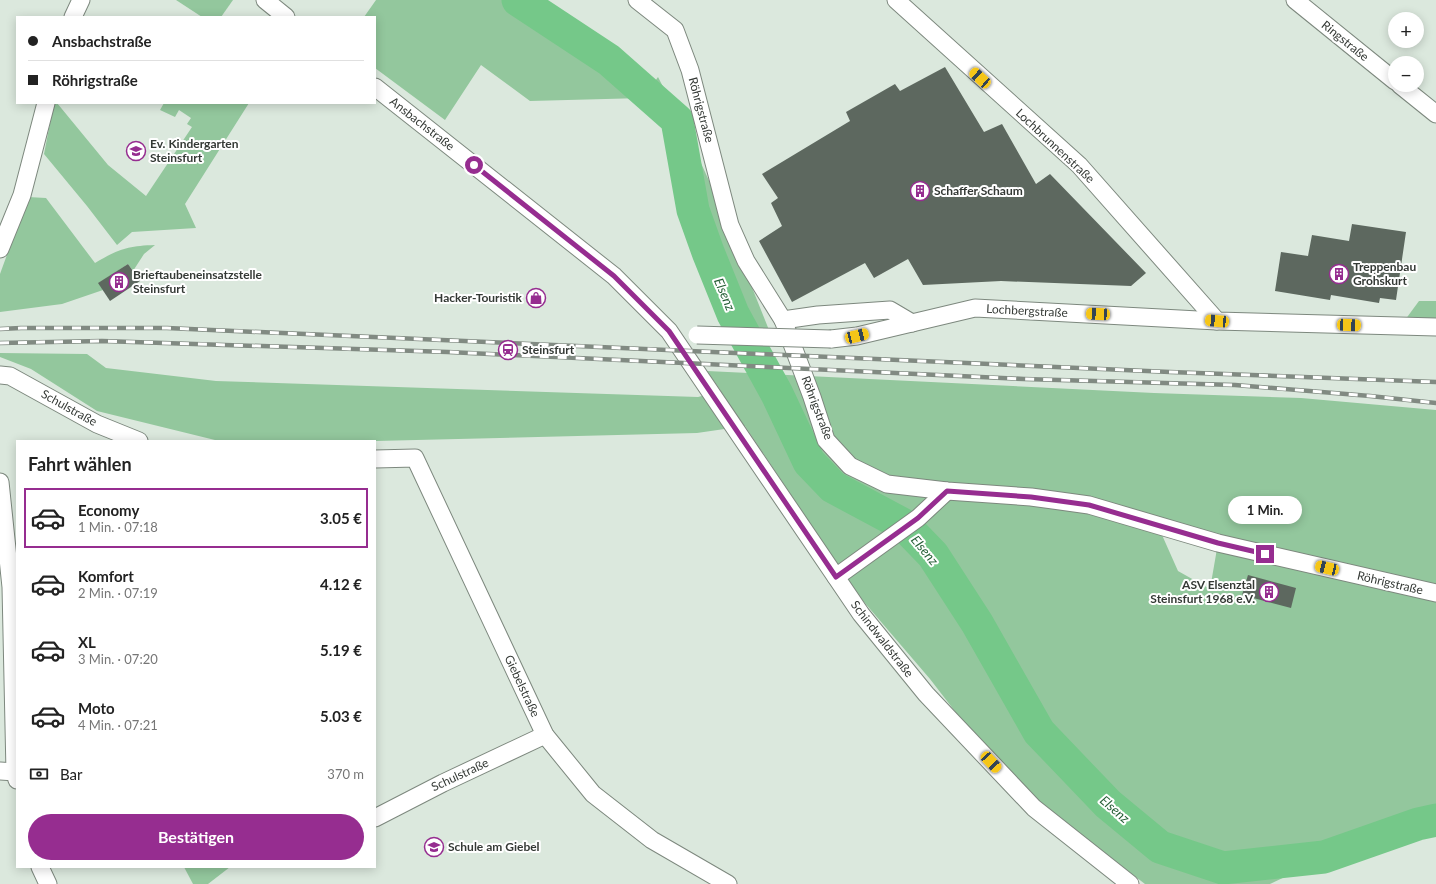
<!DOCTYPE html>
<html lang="de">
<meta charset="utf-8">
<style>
body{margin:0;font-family:Lato,sans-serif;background:#f2f2f2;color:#222;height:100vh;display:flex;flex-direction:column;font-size:15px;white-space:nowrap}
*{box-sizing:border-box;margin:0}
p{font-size:13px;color:#767676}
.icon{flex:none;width:22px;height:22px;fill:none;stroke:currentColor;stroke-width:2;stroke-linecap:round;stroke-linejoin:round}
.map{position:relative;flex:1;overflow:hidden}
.sheet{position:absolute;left:16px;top:440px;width:360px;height:428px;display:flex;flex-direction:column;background:#fff;border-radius:0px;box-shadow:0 2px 10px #0003}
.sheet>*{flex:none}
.banner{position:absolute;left:16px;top:16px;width:360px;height:88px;border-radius:0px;box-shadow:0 2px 10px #0003;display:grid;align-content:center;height:88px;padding:0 12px;background:#fff}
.controls{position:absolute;left:1388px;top:12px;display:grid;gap:8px}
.controls a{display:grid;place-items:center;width:36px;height:36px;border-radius:50%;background:#fff;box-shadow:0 2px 10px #0003;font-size:20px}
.end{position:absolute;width:18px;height:18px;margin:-9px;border:5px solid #962d90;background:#fff;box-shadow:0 0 0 2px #fff}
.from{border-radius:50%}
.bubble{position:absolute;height:28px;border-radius:14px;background:#fff;box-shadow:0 2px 10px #0003;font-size:13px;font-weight:700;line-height:28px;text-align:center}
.car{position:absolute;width:12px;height:24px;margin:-12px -6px;border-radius:5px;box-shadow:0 0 3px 1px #0007;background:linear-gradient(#f5c518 24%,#345 0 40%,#f5c518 0 76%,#345 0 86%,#f5c518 0)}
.banner b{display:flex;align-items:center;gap:14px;height:38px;font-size:15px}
.banner b+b{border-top:1px solid #e0e0e0}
.banner i{width:10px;height:10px;background:#222}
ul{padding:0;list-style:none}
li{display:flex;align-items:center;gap:12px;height:60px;margin:0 8px 6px;padding:0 4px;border:2px solid transparent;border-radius:0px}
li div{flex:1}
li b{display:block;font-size:15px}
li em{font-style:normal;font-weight:700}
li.selected{border-color:#962d90}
li>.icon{width:36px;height:36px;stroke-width:1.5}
h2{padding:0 12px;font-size:18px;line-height:48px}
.pay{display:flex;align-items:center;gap:10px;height:44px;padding:0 12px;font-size:15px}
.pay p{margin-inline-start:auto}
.button{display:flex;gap:8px;margin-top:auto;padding:8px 12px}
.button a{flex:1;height:46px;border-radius:24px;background:#962d90;color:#fff;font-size:16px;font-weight:700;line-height:46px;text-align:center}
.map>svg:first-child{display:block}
.green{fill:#93c79d;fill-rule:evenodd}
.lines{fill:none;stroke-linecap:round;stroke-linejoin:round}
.river{stroke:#75c889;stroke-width:33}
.building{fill:#5d685f}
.minor-casing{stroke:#7d887e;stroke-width:19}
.minor{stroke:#fff;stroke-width:17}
.rail-casing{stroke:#818a82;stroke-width:4.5}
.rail{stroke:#fff;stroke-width:3;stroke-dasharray:9;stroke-linecap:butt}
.minor-bridge-casing{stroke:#7d887e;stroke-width:19;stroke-linecap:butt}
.minor-bridge{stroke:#fff;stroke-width:17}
.route{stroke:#962d90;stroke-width:5}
.labels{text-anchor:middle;stroke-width:4;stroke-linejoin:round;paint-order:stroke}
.street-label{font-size:12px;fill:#343935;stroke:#fff}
.poi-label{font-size:12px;font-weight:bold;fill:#343935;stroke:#fff;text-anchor:start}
.water-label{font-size:13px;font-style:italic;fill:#235d34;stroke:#fff}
</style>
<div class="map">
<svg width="1436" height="884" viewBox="0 0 1436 884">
<rect width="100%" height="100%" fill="#dbe8dd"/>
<g class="green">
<path d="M176 0H233L221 17H202Z"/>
<path d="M376 0H546L643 98 658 77 689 137 711 185 769 330 731 329 699 249 688 202 684 136 643 98 530 101 481 65 445 120 375 68V17H364Z"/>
<path d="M54 103H57L108 165 146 196 192 127 187 124 191 118 179 110 175 117 160 110 164 103H249L185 204 196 228 132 232 117 245 87 206 44 154Z"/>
<path d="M28 197 46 198 95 263C119 249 127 246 155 245L144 254 133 271 128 264 99 283 103 290 62 304 0 312V274Z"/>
<path d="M1419 301H1436V320H1405Z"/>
<path d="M0 353 87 354 106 368 216 381 698 397 721 391 707 371 1154 393 1301 398 1436 410V835L1291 874 1270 884H1145L1042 805 974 736 930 679 858 595 745 426 697 433 375 441H219L97 411 31 369 0 357ZM1158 526 1218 543 1210 589 1178 571Z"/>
<path d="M184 867H230L208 884H193Z"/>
</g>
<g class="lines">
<path class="river" d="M518 0 609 60 677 120 693 210 708 252 733 314 777 394 809 462 833 487 904 525 933 555 977 623 1039 732 1108 804 1160 847 1223 868 1324 857 1418 824 1436 820"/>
</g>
<g class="building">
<path d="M945 67 984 132 1002 124 1036 184 1050 174 1146 273 1131 286 1001 281 923 285 908 259 874 278 865 263 792 302 759 241 782 226 771 203 778 198 762 174 850 121 846 112 895 84 900 91Z"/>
<path d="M1352 224 1406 232 1396 300 1380 298 1379 303 1331 295 1330 300 1275 291 1281 252 1308 256 1312 235 1349 241Z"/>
<path d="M128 264 140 281 110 301 98 283Z"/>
<path d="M1248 575 1296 588 1291 608 1242 595Z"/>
</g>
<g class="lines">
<defs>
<g id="minor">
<path d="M265 0 286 17"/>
<path d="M637 0 675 30 690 70 730 225 746 261 783 320 818 315 890 310 912 323"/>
<path d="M896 0 1079 165 1217 321"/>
<path d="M1295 0 1395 81"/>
<path d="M73 17 81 0"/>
<path d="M1400 85 1436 114"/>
<path d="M375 87 614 276 669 331 861 614 926 694 1034 808 1130 884"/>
<path d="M0 249 22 195 46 103"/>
<path d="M783 320 812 397 826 440 850 466 887 484 947 491 1031 497 1089 505 1218 543 1436 593"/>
<path d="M831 339 857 336 975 308 1217 321 1436 327"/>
<path d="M0 375 10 376 97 424 139 441"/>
<path d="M375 459 415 458 545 735 593 794 652 840 728 884"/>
<path d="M0 482 11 587 15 772 17 780"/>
<path d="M836 577 918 518 947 491"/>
<path d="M0 771 15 772"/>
<path d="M375 818 443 783 545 735"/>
<path d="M40 867 48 884"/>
</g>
</defs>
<use href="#minor" class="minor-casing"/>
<use href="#minor" class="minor"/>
<defs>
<g id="rail">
<path d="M0 329 21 328H167L1170 372 1436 382"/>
<path d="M0 343 102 341 448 352 1024 379 1235 385 1370 396 1436 403"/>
</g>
</defs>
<use href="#rail" class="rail-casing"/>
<use href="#rail" class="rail"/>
<defs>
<path id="minor-bridge" d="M697 335 831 339"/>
</defs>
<use href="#minor-bridge" class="minor-bridge-casing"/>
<use href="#minor-bridge" class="minor-bridge"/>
</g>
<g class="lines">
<path class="route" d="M474 165 614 276 669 331 836 577 918 518 947 491 1031 497 1089 505 1218 543 1265 554"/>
</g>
<defs>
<symbol id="school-ring" viewBox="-11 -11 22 22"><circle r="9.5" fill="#fff" stroke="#962d90" stroke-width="1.5"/><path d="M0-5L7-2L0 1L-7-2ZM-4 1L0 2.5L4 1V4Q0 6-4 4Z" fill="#962d90"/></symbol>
<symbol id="building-ring" viewBox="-11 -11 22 22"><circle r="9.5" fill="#fff" stroke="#962d90" stroke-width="1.5"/><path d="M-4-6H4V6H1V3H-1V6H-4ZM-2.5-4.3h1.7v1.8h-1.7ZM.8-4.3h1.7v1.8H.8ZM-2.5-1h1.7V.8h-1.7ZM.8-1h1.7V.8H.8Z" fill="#962d90"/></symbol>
<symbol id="shop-ring" viewBox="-11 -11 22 22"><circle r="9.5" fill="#fff" stroke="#962d90" stroke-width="1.5"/><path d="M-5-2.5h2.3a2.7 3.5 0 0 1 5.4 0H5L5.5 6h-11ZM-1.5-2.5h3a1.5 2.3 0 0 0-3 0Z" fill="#962d90"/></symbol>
<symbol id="station-ring" viewBox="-11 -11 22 22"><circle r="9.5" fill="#fff" stroke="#962d90" stroke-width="1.5"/><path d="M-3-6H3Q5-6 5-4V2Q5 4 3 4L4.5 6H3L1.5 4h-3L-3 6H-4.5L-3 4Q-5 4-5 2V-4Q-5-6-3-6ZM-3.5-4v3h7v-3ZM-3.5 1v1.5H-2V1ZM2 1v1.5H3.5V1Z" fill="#962d90"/></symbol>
</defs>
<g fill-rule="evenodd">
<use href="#school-ring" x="125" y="140" width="22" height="22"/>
<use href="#building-ring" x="909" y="180" width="22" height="22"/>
<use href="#building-ring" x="1328" y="263" width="22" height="22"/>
<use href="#building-ring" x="108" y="271" width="22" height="22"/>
<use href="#shop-ring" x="525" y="287" width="22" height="22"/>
<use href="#station-ring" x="497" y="339" width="22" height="22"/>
<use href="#building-ring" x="1258" y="581" width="22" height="22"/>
<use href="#school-ring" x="423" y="836" width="22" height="22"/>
</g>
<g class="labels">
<g class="street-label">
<text transform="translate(1345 41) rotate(39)" y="4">Ringstraße</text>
<text transform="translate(701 110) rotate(75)" y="4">Röhrigstraße</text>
<text transform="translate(422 124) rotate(38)" y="4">Ansbachstraße</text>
<text transform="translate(1055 146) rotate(43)" y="4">Lochbrunnenstraße</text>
<text transform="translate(1027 311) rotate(3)" y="4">Lochbergstraße</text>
<text transform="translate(69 408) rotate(29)" y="4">Schulstraße</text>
<text transform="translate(817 408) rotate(69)" y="4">Röhrigstraße</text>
<text transform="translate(1390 583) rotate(13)" y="4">Röhrigstraße</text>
<text transform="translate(882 639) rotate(52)" y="4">Schindwaldstraße</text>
<text transform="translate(522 686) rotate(65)" y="4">Giebelstraße</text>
<text transform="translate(460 775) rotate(-25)" y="4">Schulstraße</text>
</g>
<g class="poi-label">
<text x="150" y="148">Ev. Kindergarten<tspan x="150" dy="14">Steinsfurt</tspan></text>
<text x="934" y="195">Schaffer Schaum</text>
<text x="1353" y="271">Treppenbau<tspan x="1353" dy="14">Grohskurt</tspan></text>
<text x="133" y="279">Brieftaubeneinsatzstelle<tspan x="133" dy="14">Steinsfurt</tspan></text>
<text x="522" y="302" text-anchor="end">Hacker-Touristik</text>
<text x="522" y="354">Steinsfurt</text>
<text x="1255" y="589" text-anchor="end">ASV Elsenztal<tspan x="1255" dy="14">Steinsfurt 1968 e.V.</tspan></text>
<text x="448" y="851">Schule am Giebel</text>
</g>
<g class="water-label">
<text transform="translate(725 294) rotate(67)" y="5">Elsenz</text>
<text transform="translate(925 550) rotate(50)" y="5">Elsenz</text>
<text transform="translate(1115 809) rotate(41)" y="5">Elsenz</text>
</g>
</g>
</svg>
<div class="controls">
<a>+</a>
<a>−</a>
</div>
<i class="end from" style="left:474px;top:165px"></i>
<i class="end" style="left:1265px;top:554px"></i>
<div class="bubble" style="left:1228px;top:496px;width:74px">1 Min.</div>
<i class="car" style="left:980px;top:78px;rotate:312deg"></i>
<i class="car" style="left:1098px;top:314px;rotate:273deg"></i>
<i class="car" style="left:1217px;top:321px;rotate:275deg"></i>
<i class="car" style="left:1349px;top:325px;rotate:92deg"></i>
<i class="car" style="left:857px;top:336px;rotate:76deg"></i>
<i class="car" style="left:1327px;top:568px;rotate:283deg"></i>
<i class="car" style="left:991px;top:762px;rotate:137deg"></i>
<div class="banner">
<b><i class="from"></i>Ansbachstraße</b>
<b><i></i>Röhrigstraße</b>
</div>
<section class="sheet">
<h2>Fahrt wählen</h2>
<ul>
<li class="selected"><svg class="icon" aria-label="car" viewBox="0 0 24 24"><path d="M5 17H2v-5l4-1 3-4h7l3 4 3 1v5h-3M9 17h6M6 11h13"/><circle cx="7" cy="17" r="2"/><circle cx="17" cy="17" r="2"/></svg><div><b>Economy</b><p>1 Min. · 07:18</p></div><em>3.05 €</em></li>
<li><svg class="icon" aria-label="car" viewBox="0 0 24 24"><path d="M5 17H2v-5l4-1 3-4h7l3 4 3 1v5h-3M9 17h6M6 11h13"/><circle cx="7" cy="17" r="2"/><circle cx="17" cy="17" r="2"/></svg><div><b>Komfort</b><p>2 Min. · 07:19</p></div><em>4.12 €</em></li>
<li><svg class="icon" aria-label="car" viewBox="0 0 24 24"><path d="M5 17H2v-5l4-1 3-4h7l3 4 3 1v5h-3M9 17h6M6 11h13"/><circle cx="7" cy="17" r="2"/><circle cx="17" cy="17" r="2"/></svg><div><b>XL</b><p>3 Min. · 07:20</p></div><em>5.19 €</em></li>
<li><svg class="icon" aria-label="car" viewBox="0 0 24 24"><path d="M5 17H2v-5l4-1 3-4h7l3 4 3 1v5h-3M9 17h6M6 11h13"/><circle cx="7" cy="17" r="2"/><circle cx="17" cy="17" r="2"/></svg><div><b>Moto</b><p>4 Min. · 07:21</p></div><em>5.03 €</em></li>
</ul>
<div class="pay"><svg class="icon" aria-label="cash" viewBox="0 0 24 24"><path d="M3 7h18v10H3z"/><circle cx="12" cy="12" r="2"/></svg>Bar<p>370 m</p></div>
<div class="button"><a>Bestätigen</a></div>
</section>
</div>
